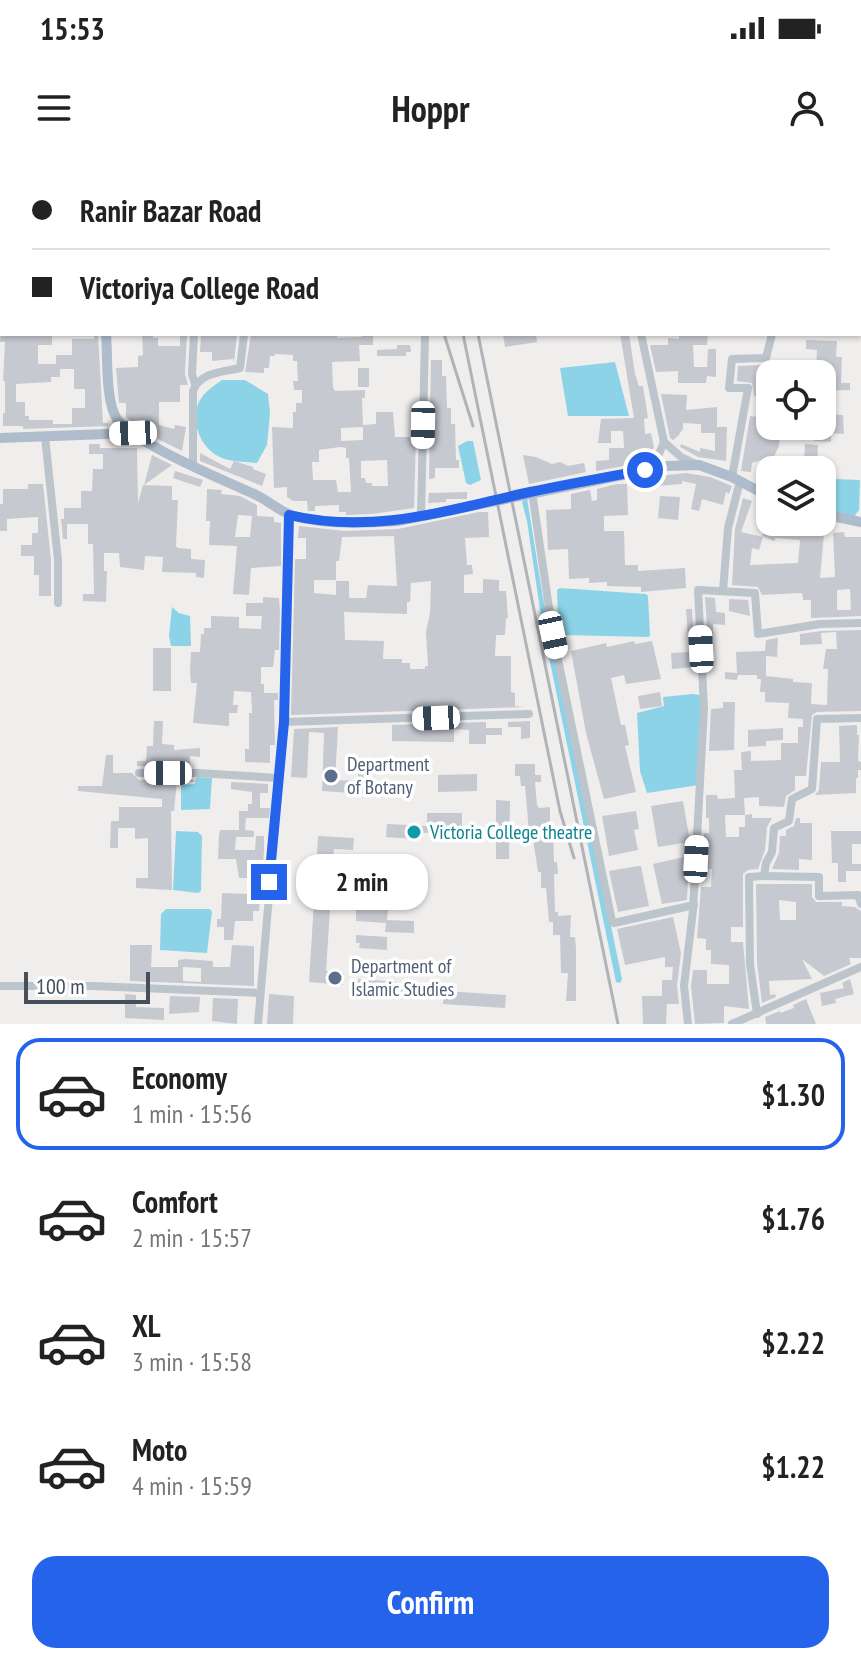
<!DOCTYPE html>
<meta charset="utf-8">
<style>
body{margin:0;font-family:"PT Sans Narrow",sans-serif;background:#f2f2f2;color:#222;height:100vh;display:flex;flex-direction:column;font-size:30px;white-space:nowrap}
*{box-sizing:border-box;margin:0}
p{font-size:26px;color:#767676}
.icon{flex:none;width:44px;height:44px;fill:none;stroke:currentColor;stroke-width:2;stroke-linecap:round;stroke-linejoin:round}
.map{position:relative;height:864px;overflow:hidden}
.details{display:flex;flex-direction:column;background:#fff;flex:1}
.details>*{flex:none}
.banner{position:absolute;left:0px;top:0px;width:862px;height:176px;box-shadow:0 2px 6px #0004;display:grid;align-content:center;height:176px;padding:0 32px;background:#fff}
.fabs{position:absolute;left:756px;top:200px;display:grid;gap:16px}
.fabs a{display:grid;place-items:center;width:80px;height:80px;border-radius:16px;background:#fff;box-shadow:0 2px 6px #0004;font-size:40px}
.scale{position:absolute;left:24px;bottom:20px;width:126px;box-sizing:border-box;padding-left:8px;border:4px solid #46505a;border-top:0;font-size:22px;line-height:28px;white-space:nowrap;color:#46505a;-webkit-text-stroke:6px #fff;paint-order:stroke}
.end{position:absolute;width:36px;height:36px;margin:-18px;border:10px solid #2563eb;background:#fff;box-shadow:0 0 0 4px #fff}
.from{border-radius:50%}
.bubble{position:absolute;height:56px;border-radius:24px;background:#fff;box-shadow:0 2px 6px #0004;font-size:26px;font-weight:800;line-height:56px;text-align:center}
.car{position:absolute;width:24px;height:48px;margin:-24px -12px;border-radius:10px;box-shadow:0 0 6px 2px #0007;background:linear-gradient(#fff 24%,#345 0 40%,#fff 0 76%,#345 0 86%,#fff 0)}
.banner b{display:flex;align-items:center;gap:28px;height:76px;font-size:30px}
.banner b+b{border-top:2px solid #e0e0e0}
.banner i{width:20px;height:20px;background:#222}
ul{padding:14px 0 0;list-style:none}
li{display:flex;align-items:center;gap:24px;height:112px;margin:0 16px 12px;padding:0 16px;border:4px solid transparent;border-radius:24px}
li div{flex:1}
li b{display:block;font-size:30px}
li em{font-style:normal;font-weight:800}
li.selected{border-color:#2563eb}
li>.icon{width:72px;height:72px;stroke-width:1.5}
.cta{display:flex;gap:16px;margin-top:auto;padding:16px 32px}
.cta a{flex:1;height:92px;border-radius:24px;background:#2563eb;color:#fff;font-size:32px;font-weight:800;line-height:92px;text-align:center}
.status{display:flex;justify-content:space-between;align-items:center;height:56px;padding:0 40px;background:#fff;direction:ltr}
.status svg{height:22px;fill:currentColor}
header{display:flex;justify-content:space-between;align-items:center;height:104px;padding:0 32px;background:#fff;font-size:36px;font-weight:800}
.map>svg:first-child{display:block}
.water{fill:#8cd3e8}
.building{fill:#c7c9d0;fill-rule:evenodd}
.lines{fill:none;stroke-linecap:round;stroke-linejoin:round}
.minor{stroke:#bcc4cc;stroke-width:8}
.major{stroke:#aebccb;stroke-width:10}
.rail{stroke:#b0b3b8;stroke-width:3}
.route{stroke:#2563eb;stroke-width:10}
.service-dot{fill:#5c6f8a;stroke:#fff;stroke-width:3}
.culture-dot{fill:#0f9aa8;stroke:#fff;stroke-width:3}
.labels{text-anchor:middle;stroke-width:7;stroke-linejoin:round;paint-order:stroke}
.service-label{font-size:20px;fill:#4e5e75;stroke:#fff;text-anchor:start}
.culture-label{font-size:20px;fill:#0d838f;stroke:#fff;text-anchor:start}
</style>
<div class="status"><b>15:53</b><svg viewBox="0 0 49 12"><path d="M0 12V9h3v3zM5 12V6h3v6zM10 12V3h3v9zM15 12V0h3v12zM26 1h20v11H26zM47 4h2v5h-2z"/></svg></div>
<header><svg class="icon" aria-label="menu" viewBox="0 0 24 24"><path d="M4 6h16M4 12h16M4 18h16"/></svg>Hoppr<svg class="icon" aria-label="person" viewBox="0 0 24 24"><circle cx="12" cy="8" r="4"/><path d="M4 21q1-7 8-7t8 7"/></svg></header>
<div class="map">
<svg width="861" height="864" viewBox="0 0 861 864">
<rect width="100%" height="100%" fill="#f0eded"/>
<g class="water">
<path d="M615 202 629 256H568L560 208Z"/>
<path d="M222 220H245L268 234 270 253 267 285 257 303C247 302 235 302 225 299 203 293 189 264 199 242 204 232 212 227 222 220Z"/>
<path d="M467 281H473L481 320 470 325 466 323 458 286Z"/>
<path d="M835 319 860 320 859 350 853 358 827 351 830 325Z"/>
<path d="M527 338 543 438 622 819 620 823 616 822 542 463 527 361 522 342Z"/>
<path d="M560 428 646 434 648 436 650 475 649 477 564 475 558 457 557 430Z"/>
<path d="M172 447 179 453 190 456 191 486H171L169 476Z"/>
<path d="M693 534 700 535 702 538 699 625 647 633 640 611 637 553 664 546 663 537Z"/>
<path d="M198 617 212 618 210 649 181 650V625L195 624 196 618Z"/>
<path d="M176 671 198 672 202 676 201 731 198 733 173 730Z"/>
<path d="M166 749H210L212 752 207 793 160 790 161 754Z"/>
</g>
<g class="building">
<path d="M0 174H52V185H38V204H56V195H72V179H94V174H98L103 263H108V266L23 269V266H3V253H5V221H3L5 182H0ZM60 209H74V229H85V248H72V264H53V260H29V256H25V242H16V224L51 222V217H60Z"/>
<path d="M142 174H153V178H158V186H180V174H187L185 214 188 225H180V242H159V265L174 269 175 265 186 267 182 291 156 278 157 272H146L132 262 126 257V243H119L116 208 138 207V196L143 195Z"/>
<path d="M201 174 237 175 234 202 233 199 212 201V192H200Z"/>
<path d="M338 174 337 178 362 177V174H373V185H359L360 201 332 202 333 227 335 231 365 230V238H362L363 265 376 264V252H393L395 277H416L414 348 372 354 346 355V352H339V345L315 346V351H308L307 341H293L287 337V327L274 328 272 267 293 268V252H296V243H302V230H294L293 221H298L297 201H293V195L275 194V196H270L269 208H264V213L245 212 251 175ZM363 267V280L341 281V268ZM340 287 346 288V298H349L351 332H338L336 320H313L312 302H319V290ZM387 300 388 326H372V323H366L365 318H361V301Z"/>
<path d="M503 174H536L537 182 505 187Z"/>
<path d="M620 174H629L635 214 639 226H643L648 258 644 259 645 274 651 273 654 287 650 297 640 301V303L596 311V301L609 300V288H624L623 271H611V283H598L601 259 634 258Z"/>
<path d="M679 174H708L707 185H693L694 207H707L708 189H716V217L707 216 706 223H678V211L656 212 650 185H668V178L679 179Z"/>
<path d="M806 180 837 181 836 197H842L841 223H850V230L822 231 823 212 816 211 817 190 806 189Z"/>
<path d="M397 185H410L411 192H406V196H377V190L397 189Z"/>
<path d="M431 200H442V216H446L447 248H451V264H455L456 300H459V308H435V318L429 319Z"/>
<path d="M762 205 761 222H768L767 237 754 236 752 223 737 221 738 206Z"/>
<rect x="358" y="208" width="11" height="19"/>
<path d="M661 234 687 235 686 250 717 247V267H727L726 301 698 297 680 287 681 284 700 292V288L715 291V273H701V264L683 263V269L678 276 673 280 670 278Z"/>
<path d="M822 254 843 255 844 274 831 273V282L814 281V266H822Z"/>
<path d="M750 256 770 258V266H781L779 286 771 303H804L805 284 818 285 817 310 767 312V298L752 303 751 312 741 311Z"/>
<path d="M89 284H100V288H137L138 343 143 325 172 326V340H178L176 386 178 388 191 389V399L205 400 204 418 196 417V413L162 412 163 397 145 396 144 410 120 407 119 393H104V411H107L106 442 83 441V434H94L93 384H88V364H67V379H63L61 359H64V348H81V331H92L93 309H103V294H89Z"/>
<path d="M200 293 230 309 234 301 253 307V309L266 314 262 326 200 301Z"/>
<path d="M152 295 172 305 144 325Z"/>
<path d="M523 295 536 297 552 304 560 302 568 306 584 303 586 312 529 324Z"/>
<path d="M175 311 203 320 200 327 173 318Z"/>
<path d="M686 313 710 317 732 326 729 334 726 332 723 345 702 339 699 351 691 349 696 324 682 321V324L658 326V316Z"/>
<path d="M28 324H43L51 400V436H39V415H34V396H21V385H32V373H38V357L7 359V371H0V344H3V329H28Z"/>
<path d="M617 324H627L628 355 604 356V371H624L625 405H638V411L685 408 686 428 641 432V427L607 426V422L589 423V418L569 419 568 389 548 390 546 350 571 349V334L590 330 592 341 597 340V329Z"/>
<path d="M207 329 222 330 221 334 240 336 257 345V356L274 357V362L281 363V406L251 408 249 435 233 434 237 386 209 385 210 361H206ZM238 355 252 356 250 377H235Z"/>
<path d="M467 332V339H446V342L428 343 429 333Z"/>
<path d="M660 336 680 337 678 360 658 358Z"/>
<path d="M743 338 752 341 741 372 763 377 759 390 752 388 750 405 798 403 800 380 776 378 774 381 762 376 767 365 786 374 787 362 825 363 820 418 835 417 833 373 844 372 845 377H861V456L811 458V440H803L802 433 762 435 758 427 732 425 735 369ZM850 429 851 450H837V430Z"/>
<path d="M479 352H488L489 377 465 378 467 405H472L473 414 464 415V433H483V419L499 420V431H506L508 458H506L505 475H496L495 496H511V532L515 533V546L524 547 291 555 295 399H306V378H298L299 366 345 371 398 369ZM394 376 397 426 368 425 366 438H349V421H336V435L314 433V420H336V401H339L342 377ZM431 421 430 453 426 472 428 506H425V509H410V503H402V499H383L384 481 345 480 344 452 407 454V442H410L411 423Z"/>
<path d="M263 437 279 438 280 452 279 490H275L273 507H261V524H264V533H278V540H274L275 585H270V603L245 602V589H249V553H252L251 532 234 531 233 545H238L237 553H229V566L193 563 197 523H191L190 511 191 492H200L201 474H204V468H211V456L239 457V468L261 469 262 456H246V443H263Z"/>
<path d="M705 437 715 438 716 452 725 453V465L713 464V479L708 480Z"/>
<path d="M729 439 748 440 750 456 729 451Z"/>
<path d="M686 449H692L695 507 672 509 671 493 689 492Z"/>
<path d="M861 470V551L817 552 812 555 806 616H795V630L786 636 784 647 759 646V637L744 638 745 655 752 654V658H772L767 667 765 690 758 709 748 710 743 714V767H731V782H743L749 849 724 846V863L695 864 691 826 693 810H707V824H729V805L711 804V790H706V779L697 778 701 727H711L712 709H702L704 673H709V658H706V635H717L718 639 735 638 734 610H742L741 592 751 591V601L781 600V583H798V567H803V559L788 558 789 543 765 542V532H760L761 519H757V515H738L737 520 725 519V512L737 513 736 492 765 491 766 480 778 478 777 497 766 496V516L793 519V522L812 523 811 544 827 545 828 509H823L826 489H837L836 472 821 473 822 484 800 485V474L821 471ZM725 655H745V667H739V677H726Z"/>
<path d="M634 481 635 484 652 481 661 519 626 524 624 515 611 518 621 565H625L629 585 625 586 636 632 604 639 586 573 571 491 606 483 607 487Z"/>
<rect x="153" y="488" width="18" height="43"/>
<path d="M660 532 662 546 640 549 638 536Z"/>
<path d="M723 542H735L734 590 709 591 711 549 723 548Z"/>
<path d="M154 561H163L162 584 174 585V590L200 588V597L190 596V606H137V601H146L147 586H153Z"/>
<path d="M530 561V578L521 579V567H508V562Z"/>
<path d="M486 562V568H502V575H486V584H469V570L454 569V582L392 581V565Z"/>
<path d="M857 565V575H859L858 601 861 602V610H858V618H856V633L815 635 819 630 821 602H840L839 566Z"/>
<path d="M338 567 335 620 358 621V610L368 611 367 634 322 631 324 573 309 572 307 618 291 617 294 569Z"/>
<path d="M783 568V580L766 581V586L748 587V570Z"/>
<path d="M106 595H113V613H132L139 620H195L194 622H177L174 651H171L172 730 136 728V718H148V678L135 679V668H118V688H110L111 661H119V647H162V639L78 631V626H102Z"/>
<path d="M515 604H535V615H541V622H535L537 645 539 648 550 647V664H553L554 702H557L558 714H554L555 752H558V756L571 755 570 777H575L576 788V841H566L568 813H561L560 775H553V762H549L546 728H541V712H538L532 672H529L525 626H521L520 616H515Z"/>
<path d="M477 614V631L438 632V615Z"/>
<path d="M231 622 268 624V633H260V648H270L269 658H246L245 670 254 671V677H236L235 690H255L256 676H264V691L259 751H253V761H235L233 780H224V767H217V759H221L222 733 250 734 251 718H239L236 699H218L219 675 220 670H239V651H248V644H252V632L231 629Z"/>
<path d="M496 640 510 641 509 699H496Z"/>
<path d="M683 641 690 682 658 687 651 646Z"/>
<path d="M636 651 639 669 634 670 638 690 609 696 602 656Z"/>
<path d="M427 653H462V672L416 673 415 679 386 677 387 664 427 666Z"/>
<path d="M796 658H800V663H812V700L799 699V710L772 709 779 693 780 676H786V670L794 666Z"/>
<path d="M831 671H861V684H852V704H861V711H846V722H838V703H832Z"/>
<path d="M318 676 354 678 353 690 334 689 326 811 344 813 343 825 309 822Z"/>
<path d="M684 697 688 716 687 740 662 744 653 704Z"/>
<path d="M362 704 399 707 398 718 361 715Z"/>
<path d="M638 706H641L649 746 618 752 609 711Z"/>
<path d="M756 724H812V737L816 742H842V746L855 747 861 751V798H849L851 804 824 816 802 799 812 819 769 821 770 835 775 834 776 837 762 843 757 803ZM779 740 796 742V760H780Z"/>
<path d="M356 748 388 750 387 760 414 761V773L385 772 386 763 356 761Z"/>
<path d="M673 757 681 793 677 826 679 844H667L666 864H643L642 836H662V820H672L673 807H665V797L625 805 617 769Z"/>
<path d="M356 775 387 777V790L359 788 360 783H356Z"/>
<path d="M130 785H152L151 807H178V800L185 799 213 801V807H230L232 785 254 786V826L130 821ZM183 807 201 808V822L183 821Z"/>
<path d="M358 819 397 822V828L428 831 427 839 392 836V831L357 828Z"/>
<path d="M850 819 854 834 835 839 836 843 822 846 820 833 844 828 842 823Z"/>
<path d="M444 831 506 835 505 848 443 844Z"/>
<path d="M125 834 136 835V847L164 848V860L125 858Z"/>
<path d="M269 834 294 836 293 864H267Z"/>
<path d="M170 836 200 837 199 852 169 854Z"/>
<path d="M213 838 238 839 237 864 212 861Z"/>
<path d="M806 839 816 864H766L765 857 780 851V853L794 848 793 845Z"/>
</g>
<g class="lines">
<g class="minor">
<path d="M607 0V2"/>
<path d="M812 0V2"/>
<path d="M197 2V0"/>
<path d="M656 2 657 0"/>
<path d="M860 96H861"/>
<path d="M860 140 861 143"/>
<path d="M194 174 192 214 195 224"/>
<path d="M641 174 664 282 656 301 647 309"/>
<path d="M45 277 58 400V443"/>
<path d="M664 282 681 297 696 304"/>
<path d="M193 306V231C200 212 223 212 240 208L244 174"/>
<path d="M732 317 748 228H729L732 199 766 198 772 174"/>
<path d="M532 332 553 475 612 761 614 763 694 745"/>
<path d="M421 356 425 174"/>
<path d="M723 431 728 368 740 321"/>
<path d="M284 562 529 554"/>
<path d="M139 613H197L279 618"/>
<path d="M764 716 819 717V736L858 735 861 744"/>
<path d="M0 826H93L260 833"/>
<path d="M757 854 750 804 749 717 764 716 766 703 772 692 774 668 789 661 792 639 812 629 817 559 861 558"/>
<path d="M258 864 284 562 289 355"/>
<path d="M688 864 684 826 693 750 704 548 698 430 755 433 758 474 820 464 861 463"/>
<path d="M732 864 861 807"/>
</g>
<g class="major">
<path d="M50 2V0"/>
<path d="M106 174C108 196 105 241 117 259 133 283 226 321 256 335 269 341 280 352 294 356 327 365 364 363 398 361L667 306 699 305 732 317 770 337"/>
<path d="M0 278 133 273"/>
<path d="M822 354 861 362"/>
</g>
<g class="rail">
<path d="M405 0 406 2"/>
<path d="M435 0V2"/>
<path d="M450 0V2"/>
<path d="M444 174 473 266"/>
<path d="M463 174 560 651 574 698"/>
<path d="M478 174 618 864"/>
</g>
</g>
<g class="lines">
<path class="route" d="M269 722 284 562 289 355C375 375 448 350 530 332 568 324 607 317 645 310"/>
</g>
<g class="service-dot">
<circle cx="331" cy="616" r="8"/>
<circle cx="335" cy="818" r="8"/>
</g>
<circle class="culture-dot" cx="414" cy="672" r="8"/>
<g class="labels">
<g class="service-label">
<text x="347" y="611">Department<tspan x="347" dy="23">of Botany</tspan></text>
<text x="351" y="813">Department of<tspan x="351" dy="23">Islamic Studies</tspan></text>
</g>
<g class="culture-label">
<text x="430" y="679">Victoria College theatre</text>
</g>
</g>
</svg>
<div class="fabs">
<a><svg class="icon" aria-label="locate" viewBox="0 0 24 24"><circle cx="12" cy="12" r="6"/><path d="M12 2v4M12 18v4M2 12h4M18 12h4"/></svg></a>
<a><svg class="icon" aria-label="layers" viewBox="0 0 24 24"><path d="M12 4l9 5-9 5-9-5zM3 14l9 5 9-5"/></svg></a>
</div>
<div class="scale">100 m</div>
<i class="end from" style="left:645px;top:310px"></i>
<i class="end" style="left:269px;top:722px"></i>
<div class="bubble" style="left:296px;top:694px;width:132px">2 min</div>
<i class="car" style="left:423px;top:265px;rotate:181deg"></i>
<i class="car" style="left:133px;top:273px;rotate:268deg"></i>
<i class="car" style="left:553px;top:475px;rotate:168deg"></i>
<i class="car" style="left:701px;top:489px;rotate:357deg"></i>
<i class="car" style="left:436px;top:558px;rotate:268deg"></i>
<i class="car" style="left:168px;top:613px;rotate:270deg"></i>
<i class="car" style="left:696px;top:699px;rotate:3deg"></i>
<div class="banner">
<b><i class="from"></i>Ranir Bazar Road</b>
<b><i></i>Victoriya College Road</b>
</div>
</div>
<section class="details">
<ul>
<li class="selected"><svg class="icon" aria-label="car" viewBox="0 0 24 24"><path d="M5 17H2v-5l4-1 3-4h7l3 4 3 1v5h-3M9 17h6M6 11h13"/><circle cx="7" cy="17" r="2"/><circle cx="17" cy="17" r="2"/></svg><div><b>Economy</b><p>1 min · 15:56</p></div><em>$1.30</em></li>
<li><svg class="icon" aria-label="car" viewBox="0 0 24 24"><path d="M5 17H2v-5l4-1 3-4h7l3 4 3 1v5h-3M9 17h6M6 11h13"/><circle cx="7" cy="17" r="2"/><circle cx="17" cy="17" r="2"/></svg><div><b>Comfort</b><p>2 min · 15:57</p></div><em>$1.76</em></li>
<li><svg class="icon" aria-label="car" viewBox="0 0 24 24"><path d="M5 17H2v-5l4-1 3-4h7l3 4 3 1v5h-3M9 17h6M6 11h13"/><circle cx="7" cy="17" r="2"/><circle cx="17" cy="17" r="2"/></svg><div><b>XL</b><p>3 min · 15:58</p></div><em>$2.22</em></li>
<li><svg class="icon" aria-label="car" viewBox="0 0 24 24"><path d="M5 17H2v-5l4-1 3-4h7l3 4 3 1v5h-3M9 17h6M6 11h13"/><circle cx="7" cy="17" r="2"/><circle cx="17" cy="17" r="2"/></svg><div><b>Moto</b><p>4 min · 15:59</p></div><em>$1.22</em></li>
</ul>
<div class="cta"><a>Confirm</a></div>
</section>
